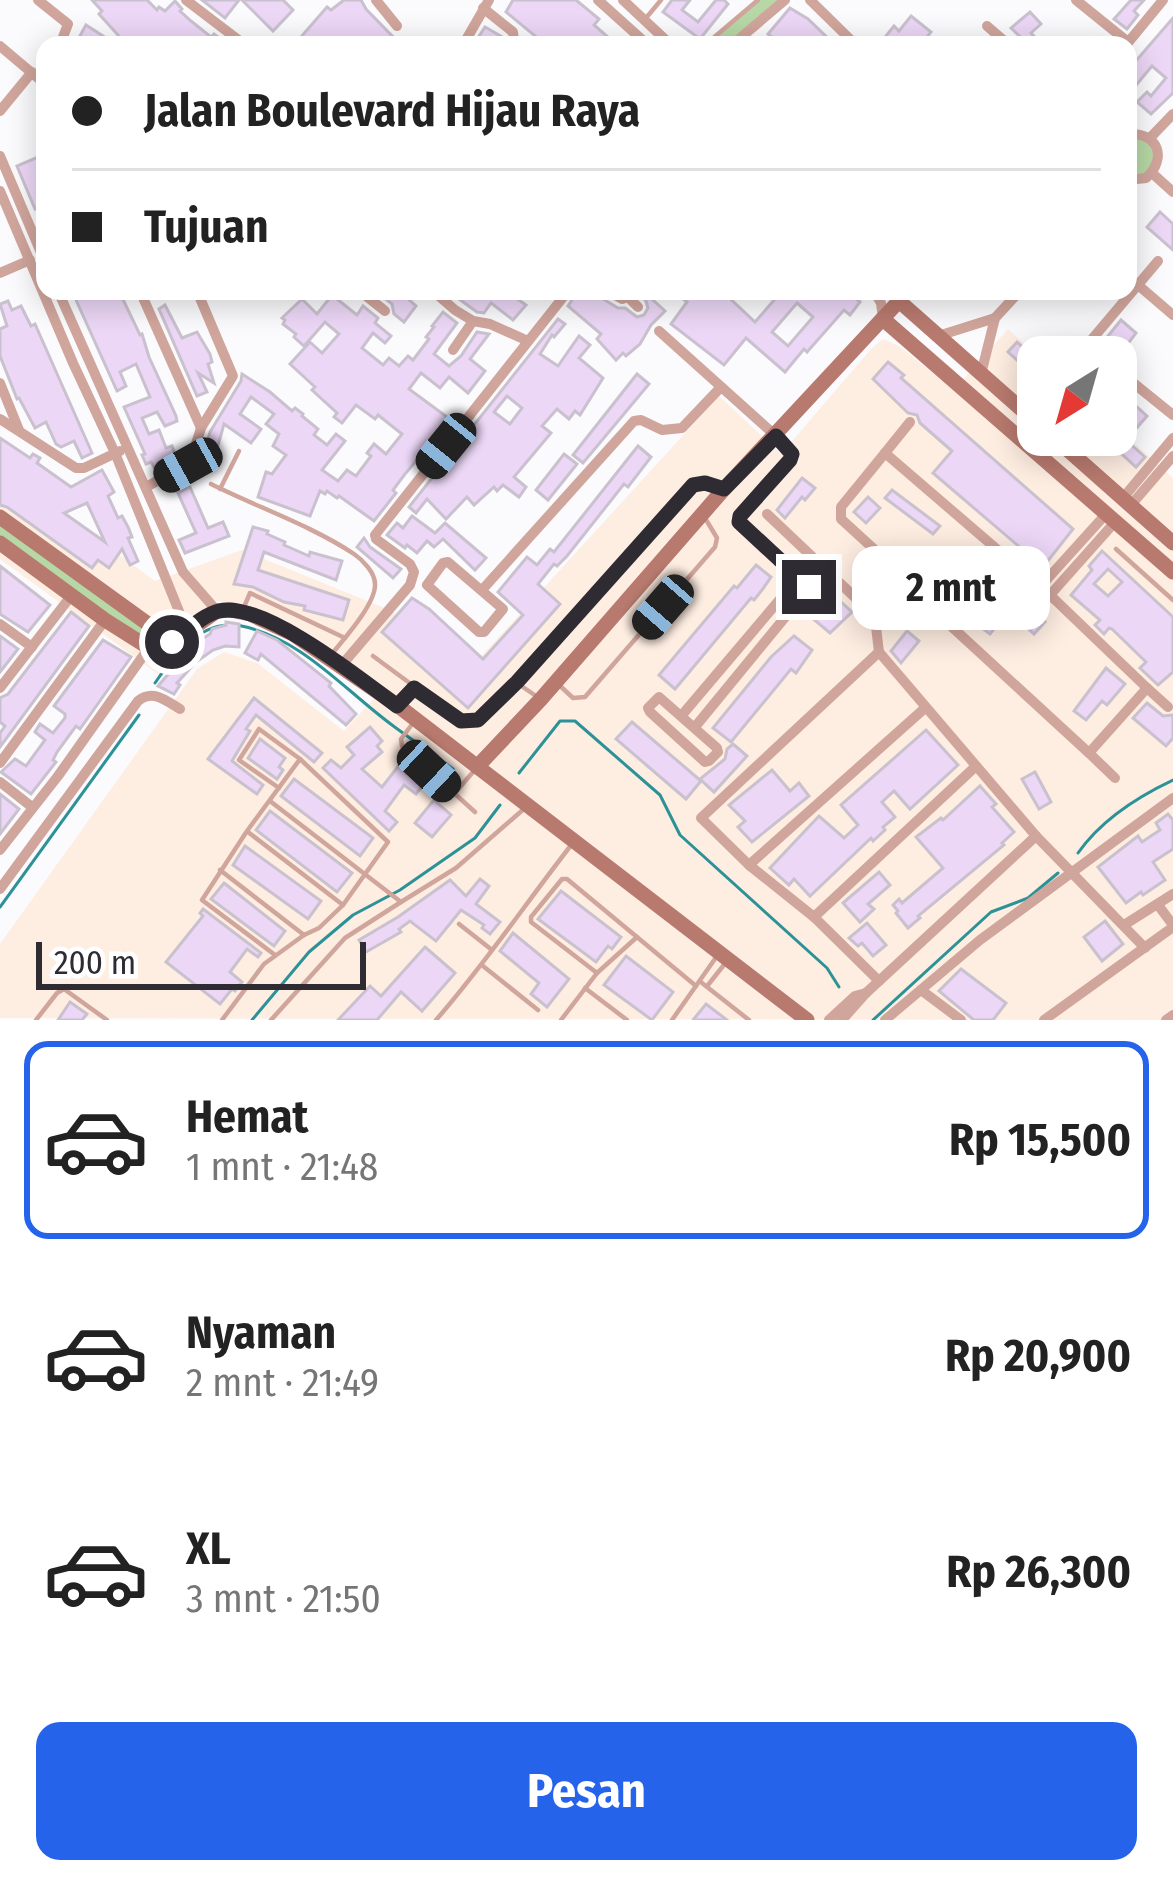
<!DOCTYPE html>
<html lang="id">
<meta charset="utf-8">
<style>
body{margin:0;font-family:"Fira Sans Condensed",sans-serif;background:#f6f6f6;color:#222;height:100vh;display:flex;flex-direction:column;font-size:45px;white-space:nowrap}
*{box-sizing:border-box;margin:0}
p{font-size:39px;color:#767676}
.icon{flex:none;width:66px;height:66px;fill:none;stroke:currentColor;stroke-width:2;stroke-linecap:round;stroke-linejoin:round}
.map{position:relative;height:1020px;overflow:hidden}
.drawer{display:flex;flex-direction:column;background:#fff;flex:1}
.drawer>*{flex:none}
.top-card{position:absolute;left:36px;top:36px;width:1101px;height:264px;border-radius:24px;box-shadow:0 6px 30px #0003;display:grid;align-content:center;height:264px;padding:0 36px;background:#fff}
.needle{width:78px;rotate:217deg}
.buttons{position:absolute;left:1017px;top:336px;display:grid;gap:24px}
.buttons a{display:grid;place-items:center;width:120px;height:120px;border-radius:24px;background:#fff;box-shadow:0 6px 30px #0003;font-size:60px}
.scale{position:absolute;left:36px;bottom:30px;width:330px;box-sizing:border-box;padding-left:12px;border:6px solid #2e2c32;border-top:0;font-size:33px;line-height:42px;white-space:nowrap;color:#2e2c32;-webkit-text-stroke:9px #fff;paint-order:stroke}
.end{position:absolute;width:54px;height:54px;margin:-27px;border:15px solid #2e2c32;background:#fff;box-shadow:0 0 0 6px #fff}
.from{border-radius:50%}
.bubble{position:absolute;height:84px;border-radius:24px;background:#fff;box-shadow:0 6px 30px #0003;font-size:39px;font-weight:700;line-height:84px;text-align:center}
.car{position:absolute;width:36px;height:72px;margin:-36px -18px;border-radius:15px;box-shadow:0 0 9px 3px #0007;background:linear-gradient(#222 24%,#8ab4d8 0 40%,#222 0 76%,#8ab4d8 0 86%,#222 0)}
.top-card b{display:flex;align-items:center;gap:42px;height:114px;font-size:45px}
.top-card b+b{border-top:3px solid #e0e0e0}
.top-card i{width:30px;height:30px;background:#222}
ul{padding:21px 0 0;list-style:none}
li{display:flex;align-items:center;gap:36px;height:198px;margin:0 24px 18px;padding:0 12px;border:6px solid transparent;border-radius:24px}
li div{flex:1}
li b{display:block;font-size:45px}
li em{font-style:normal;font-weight:700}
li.current{border-color:#2563eb}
li>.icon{width:108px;height:108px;stroke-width:1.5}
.button{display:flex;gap:24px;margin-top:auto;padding:24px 36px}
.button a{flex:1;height:138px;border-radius:24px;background:#2563eb;color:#fff;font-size:48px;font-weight:700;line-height:138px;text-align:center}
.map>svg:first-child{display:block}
.commercial{fill:#feede1}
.green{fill:#b7d8a6}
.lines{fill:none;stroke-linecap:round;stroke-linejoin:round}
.stream{stroke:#2c9298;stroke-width:3}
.building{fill:#ecd7f6;stroke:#cac1cf;stroke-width:3;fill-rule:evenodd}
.lane{stroke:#d0a59c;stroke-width:4.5}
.street{stroke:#d0a59c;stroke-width:10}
.secondary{stroke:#b87a6f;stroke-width:15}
.route{stroke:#2e2c32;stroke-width:15}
</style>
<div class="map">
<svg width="1173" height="1020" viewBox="0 0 1173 1020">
<rect width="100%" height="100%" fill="#fbfafd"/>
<path class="commercial" d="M1008 329 1039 357 1038 435H1116V427L1173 478V1020L0 1018V944L197 669 224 652 257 663 344 731 382 690 285 620 213 600 196 636 162 677 0 559V467L155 581 242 550 392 611 465 674 719 396 781 454 871 349 883 339 899 346 954 390Z"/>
<g class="green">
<path d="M757 0H785L732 45H705Z"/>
<path d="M1128 134 1156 146 1152 173 1128 180Z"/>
<path d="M0 517 173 642 160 651 0 542Z"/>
</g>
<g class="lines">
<g class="stream">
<path d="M237 625C301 637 342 688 392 725 412 740 433 754 453 769"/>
<path d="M155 683C171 659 196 626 228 625"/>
<path d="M519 773 560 721H575L660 795 680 835 827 968 839 987"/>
<path d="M1078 853C1101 820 1137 797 1173 780"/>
<path d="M0 907 139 715"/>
<path d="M252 1020 309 952 353 915 400 890 475 838 500 805"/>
<path d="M873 1020 991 912 1028 898 1058 873"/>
</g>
</g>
<g class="building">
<path d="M92 0H147L157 10 159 7 165 11 175 1 182 9 180 11 191 21 211 37 214 34 222 40 218 43 221 45H127L99 14 102 11Z"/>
<path d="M202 0H239L225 18Z"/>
<path d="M242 0H283L293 10 273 31Z"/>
<path d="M344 0H361L366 9 395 39 388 45H294L327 7 331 10Z"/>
<path d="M513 0H576L599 19 594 25 617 45H546L506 12Z"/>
<path d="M672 0H690L682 10 698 22 716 0H724L728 4 700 39 663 12Z"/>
<path d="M1131 0H1144L1134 11 1138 15 1127 29 1114 19Z"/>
<path d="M790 8 808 19 835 45H782L768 34Z"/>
<path d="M1030 12 1041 24 1031 33 1042 45H1029L1011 28Z"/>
<path d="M911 16 931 32 923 42 918 38 913 45H897L886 36 894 26 899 31Z"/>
<path d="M1173 18V93L1151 114 1137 102 1147 92 1151 96 1166 78 1152 66 1137 84 1128 75V70Z"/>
<path d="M86 25 103 36 97 45H75Z"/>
<path d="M485 27 504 38 506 45H483L485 42 478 38Z"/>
<path d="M45 154V204L35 209 17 166Z"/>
<path d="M1160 212 1173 224V250L1147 227Z"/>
<path d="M72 291H119L140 335 142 334 149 357 176 416 177 421 165 426 157 412 142 418 149 434 159 430 166 448 172 446 176 457 167 461 168 464 164 466 159 468 158 465 154 467 151 462 146 464 142 455 145 454 124 407 150 397 136 364 120 372 126 386 117 391Z"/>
<path d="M376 291H390L395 295 398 291H411L406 297 416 306 404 322 394 314 392 304Z"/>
<path d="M448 291H506L526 305 513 320 491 303 484 313 477 312Z"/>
<path d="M578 291H598L603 299 618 308H625L637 317 644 315 648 308 646 301 636 291H643L665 311 651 325 640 344 626 356 623 353 616 360 597 339 601 334 568 306Z"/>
<path d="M674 291H722L755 322 782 291H847L860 302 850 315 844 310 807 352 804 349 785 372 746 338 724 365 671 324 687 302ZM797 303 813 317 788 346 772 332Z"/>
<path d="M332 295 357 315 363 306 378 318 375 323 391 336 385 343 373 333 362 348 383 365 389 358 399 366 408 356 413 360 429 339 426 337 434 327 432 326 443 312 457 323 434 354 449 366 461 356 477 332 489 334 470 359 485 371 468 393 449 377 440 388 421 373 409 389 451 420 405 474 393 490 396 493 374 521 339 496 337 498 327 491 325 494 320 491 310 516 258 497 266 472 272 474 286 455 273 446 279 434 266 424 274 414 251 397 240 414 261 429 251 443 224 424 215 456 204 452 210 432 241 381 242 374 270 392 292 411 295 408 303 414 302 416 318 429 314 435 327 445 336 434 345 441 322 470 338 481 347 470 356 476 371 456 367 453 374 444 386 454 402 434 378 415 375 419 356 405 342 423 334 417 337 413 312 390 315 387 290 364 310 342 322 353 339 334 325 322 304 346 294 337 296 334 283 324 285 320 282 318 302 299 317 314Z"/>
<path d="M8 301 12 310 21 306 31 326 35 324 92 453 82 458 74 441 61 447 56 444 46 422 35 428 19 398 17 399 0 356V329L7 326 0 304Z"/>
<path d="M165 305 182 338 197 332 210 354 212 362 208 364 214 383 198 373 207 392 197 396 159 309Z"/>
<path d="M558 319 565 324 554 337 552 335 540 354 558 366 579 336 590 345 579 358 603 378 580 415 575 411 569 419 557 409 542 426 551 433 514 477 526 487 519 497 503 485 497 491 494 487 474 505 467 497 446 519 427 499 416 513 409 507ZM507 396 522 408 510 424 494 412Z"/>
<path d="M1121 320 1136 333 1121 353 1104 341Z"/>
<path d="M1017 342 1038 361V379L1008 352Z"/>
<path d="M888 362 904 375 901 378 1073 529 1043 567 933 473 952 451 920 423 917 415 908 413 873 379Z"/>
<path d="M637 374 649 384 583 463 573 455Z"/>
<path d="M1116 388 1147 416 1126 440 1145 457 1136 467 1101 435H1116Z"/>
<path d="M0 438 30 458 33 454 40 458 37 463 71 487 102 470 114 492 108 496 118 518 122 516 128 527 132 537 128 538 138 561 130 565 122 549 109 568 98 560 92 568 7 507 0 505ZM87 503 105 542 64 513Z"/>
<path d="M638 446 651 457 628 487 624 484 567 556 557 566 554 564 538 584 560 604 468 708 382 632 412 598 429 609 483 659 523 615 498 592 527 557 537 565 550 549 554 552Z"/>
<path d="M564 454 577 464 548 500 536 490Z"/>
<path d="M802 478 815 488 805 500 802 497 785 518 777 510Z"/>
<path d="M190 487 208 528 223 522 229 536 185 553 179 540 196 533 178 493Z"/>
<path d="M892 490 940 526 933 534 885 498Z"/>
<path d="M868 497 880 508 866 523 854 512Z"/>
<path d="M412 516 435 533 445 523 486 558 475 570 443 539 434 547 427 541 417 553 407 545 405 548 387 535 397 523 403 528Z"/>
<path d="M253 527 268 531 267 534 285 542 284 545 309 556 310 552 342 561 336 580 264 552 258 570 349 600 343 620 304 610 305 606 284 602 253 587 234 584Z"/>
<path d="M364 538 370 547 401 569 393 578 357 547Z"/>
<path d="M1102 551 1173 617V672L1158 685 1140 668 1146 662 1112 629 1109 628 1104 634 1095 625 1100 620 1071 595 1092 570 1089 566ZM1108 569 1122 582 1108 596 1094 584Z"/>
<path d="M756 565 771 577 762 590 754 600 751 598 675 689 659 675 734 586 737 588Z"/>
<path d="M0 566 50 605 28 632 0 614Z"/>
<path d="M993 573 1026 600 1023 603 1045 622 1034 634 997 599 995 600 980 587Z"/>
<path d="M885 575 895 586 876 603 866 592Z"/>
<path d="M943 582 998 624 990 634 935 593Z"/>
<path d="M829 591 852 612 830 633 811 617Z"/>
<path d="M71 612 89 626 0 747V733L5 726 0 722V698L8 694Z"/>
<path d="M226 622 239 624V647L225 646 213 650 196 662 177 683 180 685 174 694 158 686 194 644 210 634 212 629 226 625Z"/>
<path d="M257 631 277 640 331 683 329 686 356 714 346 725 261 654 258 660 245 653Z"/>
<path d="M907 631 919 641 901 663 891 651Z"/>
<path d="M0 636 18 649 0 672Z"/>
<path d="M794 636 812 650 796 673 791 669 731 742 713 728 771 657Z"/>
<path d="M103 640 131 657 80 729 76 726 57 752 53 760 56 762 31 794 1 772 15 759 26 766 45 740 35 732 40 724 53 733 65 718V714L54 706Z"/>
<path d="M1106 668 1125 684 1107 705 1102 701 1086 720 1074 711Z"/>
<path d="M254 698 322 753 314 762 256 715 246 729 250 731 232 761 263 785 257 794 208 759Z"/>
<path d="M1147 703 1163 716 1173 715V738L1166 746 1133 718Z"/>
<path d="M632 722 701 781 686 799 616 739Z"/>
<path d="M370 727 382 741 377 746 382 752 362 769 382 787 404 759 428 779 416 794 404 785 385 811 397 822 389 831 323 768 331 760 341 768 354 755 347 747Z"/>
<path d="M926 730 958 765 910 809 894 791 882 802 895 817 883 827 885 830 873 841 871 838 810 896 794 879 789 885 770 868 819 816 844 838 858 825 841 805Z"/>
<path d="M260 739 285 758 279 767 283 770 277 779 248 758Z"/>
<path d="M733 744 747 756 714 792 700 779 725 759 727 749Z"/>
<path d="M772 770 790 791 799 783 809 796 752 842 738 827 745 821 729 805Z"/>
<path d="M1035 772 1051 802 1039 809 1022 779Z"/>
<path d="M294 779 373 838 360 856 281 796Z"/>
<path d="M980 786 996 804 992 807 1014 832 1002 843 1004 845 918 916 920 918 908 928 896 913 898 911 893 905 899 899 902 903 943 868 916 837 941 818 943 820Z"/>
<path d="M0 794 19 809 0 834Z"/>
<path d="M434 800 451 815 432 837 415 823Z"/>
<path d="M270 811 352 873 337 892 256 830Z"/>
<path d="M1168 814 1173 820V849L1153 862 1165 880 1143 895 1141 892 1126 903 1098 867 1138 836 1142 842 1160 830 1156 823Z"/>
<path d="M245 846 321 901 308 919 233 865Z"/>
<path d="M879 872 890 885 868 904 874 909 860 922 843 903Z"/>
<path d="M480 879 489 886 476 904 500 922 490 934 482 928 484 925 461 910 436 941 410 921 399 929 401 932 366 952 359 940 398 917 450 880 466 896Z"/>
<path d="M224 883 285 931 274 946 211 899Z"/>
<path d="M561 891 621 937 612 949 608 946 596 962 538 919Z"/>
<path d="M203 909 261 953 258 957 247 949 230 972 242 982 235 991 232 989 220 1004 166 962 203 916 200 913Z"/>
<path d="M1105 921 1123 944 1102 961 1084 937Z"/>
<path d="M867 923 886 945 873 956 862 943 858 946 849 938Z"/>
<path d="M513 933 569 979 547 1007 531 994 539 983 500 951Z"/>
<path d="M425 947 455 973 422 1011 401 992 377 1020H338L370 986 381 996Z"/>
<path d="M626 956 673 992 652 1020 604 985Z"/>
<path d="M961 969 1006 1003 993 1020H974L939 991Z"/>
<path d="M70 1002 87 1014 82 1020H58Z"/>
<path d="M706 1004 727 1020H693Z"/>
</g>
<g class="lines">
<g class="lane">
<path d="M646 18 661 0"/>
<path d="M705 45 758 0"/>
<path d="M758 291 761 294"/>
<path d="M211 484C257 507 312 526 354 554 363 560 375 573 375 584 376 604 343 640 331 655"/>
<path d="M220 489 239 451"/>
<path d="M1116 549 1173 600"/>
<path d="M244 607 250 593 345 638"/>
<path d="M373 656 461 721 478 720 517 683 693 485 705 483 720 487"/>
<path d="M517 683 536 696"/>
<path d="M557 683 573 698 585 697 715 547 717 538 705 518"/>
<path d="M413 723 401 739 402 746 475 812"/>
<path d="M454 794 473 772"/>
<path d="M270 801 401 902 345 938 271 1020"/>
<path d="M248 832 343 905"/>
<path d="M220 870 304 935"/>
<path d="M401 902 456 868 525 808"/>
<path d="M459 924 492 950"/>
<path d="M275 955 202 900 247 831 300 759"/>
<path d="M483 966 538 1010"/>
<path d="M597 973 637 937"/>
<path d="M702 983 749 1020"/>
<path d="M708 985 727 961"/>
<path d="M585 988 627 1020"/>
<path d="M36 1020 57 993 64 989 107 1020"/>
<path d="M222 1020 264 964 304 935 319 928 343 905 388 842 300 759 259 729 239 760 279 788"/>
<path d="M436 1020C485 964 526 903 572 844"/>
<path d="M561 1020 597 973 531 922V917L562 879H567L696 986"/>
<path d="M672 1020 717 956"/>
</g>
<g class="street">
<path d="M38 0 68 24 60 45"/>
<path d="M186 0 245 45"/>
<path d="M376 0 397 26"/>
<path d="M598 0 648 45"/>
<path d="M623 0 671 45"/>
<path d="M810 0 856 45"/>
<path d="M1076 0 1128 42"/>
<path d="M483 8 513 32 514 40"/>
<path d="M987 26 1009 45"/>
<path d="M764 43 766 45"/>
<path d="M463 45 489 0"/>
<path d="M732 45 785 0"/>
<path d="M1126 45 1163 0"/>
<path d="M0 46 45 84"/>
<path d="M0 111 32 72"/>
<path d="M1128 134C1158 132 1168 158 1146 178L1128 180"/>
<path d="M1150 138 1173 114"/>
<path d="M0 156 45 262"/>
<path d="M1152 173 1173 192"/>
<path d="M0 191 73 363 115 453 187 631"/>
<path d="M0 273 30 260"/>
<path d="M1138 285 1173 315"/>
<path d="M58 291 183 572 217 611"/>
<path d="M140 291 201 428"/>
<path d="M360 291 385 311"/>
<path d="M433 291 455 310 473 321 490 324 528 341"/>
<path d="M608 291 622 299 628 297 638 307"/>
<path d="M874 291 881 303 883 319"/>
<path d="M659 331 776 436 792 454 786 467 740 516 739 522 809 588 695 727"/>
<path d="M938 336 995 318"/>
<path d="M1086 345 1101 357"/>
<path d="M453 350 473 321"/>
<path d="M1077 357 1158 261"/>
<path d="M1116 369 1173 415"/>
<path d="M981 374 995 318 1020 291"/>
<path d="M0 383 19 430"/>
<path d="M0 419 76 468H84L120 451"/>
<path d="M885 453 1050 595 1147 688 1089 753 915 593 898 571 841 519V507Z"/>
<path d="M885 453 910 422"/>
<path d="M146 487 190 463 201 428 233 376 197 291"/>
<path d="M1123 498 1173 438"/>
<path d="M1131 505 1173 456"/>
<path d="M767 514 862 604 876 627 879 652 1036 836 1145 948"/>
<path d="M448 562 503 609 484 632H479L427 585 443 563Z"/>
<path d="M1040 587 1106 514"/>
<path d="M482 590 634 421 641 420 662 430 682 428 721 387"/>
<path d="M1050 595 1115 522"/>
<path d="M0 624 32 647"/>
<path d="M879 652 701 818 749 865 814 917 879 981"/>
<path d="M341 666 410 585 414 572 410 564 376 539 375 535 568 291"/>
<path d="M0 688 71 596"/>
<path d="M1147 688 1168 707"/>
<path d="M659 697 717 748 718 752 709 761 705 762 650 712 648 708Z"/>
<path d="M682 715 798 578"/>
<path d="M1089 753 1115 778"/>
<path d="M0 763 105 620"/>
<path d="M0 782 32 807"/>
<path d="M0 850 58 776 148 649"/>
<path d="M749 865 925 708"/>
<path d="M0 889 138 701C153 689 165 700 180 709"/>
<path d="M1158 905 1173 925"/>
<path d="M814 917 975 767"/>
<path d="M1124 925 1173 894"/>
<path d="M921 990 961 1020"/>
<path d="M829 1020 855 996 866 993"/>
<path d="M842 1020 866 993 1036 836"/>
<path d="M885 1020 980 940 1173 798"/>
<path d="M1044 1020 1173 927"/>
<path d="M1166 1020 1173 1015"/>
</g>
<g class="secondary">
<path d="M883 319 1173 572"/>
<path d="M1051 435 1173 543"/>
<path d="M0 517 173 642"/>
<path d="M0 543 105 620 154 651 165 648 217 611 231 610 250 614 293 634 397 705 807 1020"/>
<path d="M477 767 541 699 724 489 899 301 1038 424"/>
</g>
</g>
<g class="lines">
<path class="route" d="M172 642C186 632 202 615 219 611 262 600 361 679 397 706L414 688 461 721 478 720 517 682 693 485 705 483 724 489 776 436 792 454 790 460 740 516 739 522 809 587"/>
</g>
</svg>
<div class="buttons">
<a><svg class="needle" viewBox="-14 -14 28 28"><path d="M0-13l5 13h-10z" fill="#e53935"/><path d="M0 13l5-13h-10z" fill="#767676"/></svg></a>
</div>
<div class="scale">200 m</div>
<i class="end from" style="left:172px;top:642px"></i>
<i class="end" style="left:809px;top:587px"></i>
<div class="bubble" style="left:852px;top:546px;width:198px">2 mnt</div>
<i class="car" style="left:446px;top:446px;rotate:219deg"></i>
<i class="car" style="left:188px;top:465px;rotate:241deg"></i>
<i class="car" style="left:663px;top:607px;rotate:221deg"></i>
<i class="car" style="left:429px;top:771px;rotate:133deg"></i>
<div class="top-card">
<b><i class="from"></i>Jalan Boulevard Hijau Raya</b>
<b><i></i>Tujuan</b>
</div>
</div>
<section class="drawer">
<ul>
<li class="current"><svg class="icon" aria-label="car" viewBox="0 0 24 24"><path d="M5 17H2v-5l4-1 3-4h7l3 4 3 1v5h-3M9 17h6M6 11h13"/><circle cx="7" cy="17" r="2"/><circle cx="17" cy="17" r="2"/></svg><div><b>Hemat</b><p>1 mnt · 21:48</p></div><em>Rp 15,500</em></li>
<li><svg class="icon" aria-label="car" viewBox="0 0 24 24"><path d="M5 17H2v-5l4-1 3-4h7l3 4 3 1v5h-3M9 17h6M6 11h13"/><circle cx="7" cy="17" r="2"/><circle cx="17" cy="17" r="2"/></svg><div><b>Nyaman</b><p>2 mnt · 21:49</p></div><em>Rp 20,900</em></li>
<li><svg class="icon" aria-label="car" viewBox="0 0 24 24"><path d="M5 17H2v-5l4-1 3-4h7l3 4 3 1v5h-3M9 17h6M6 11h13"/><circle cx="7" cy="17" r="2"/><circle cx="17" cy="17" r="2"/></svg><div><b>XL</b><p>3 mnt · 21:50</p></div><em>Rp 26,300</em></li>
</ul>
<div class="button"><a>Pesan</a></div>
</section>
